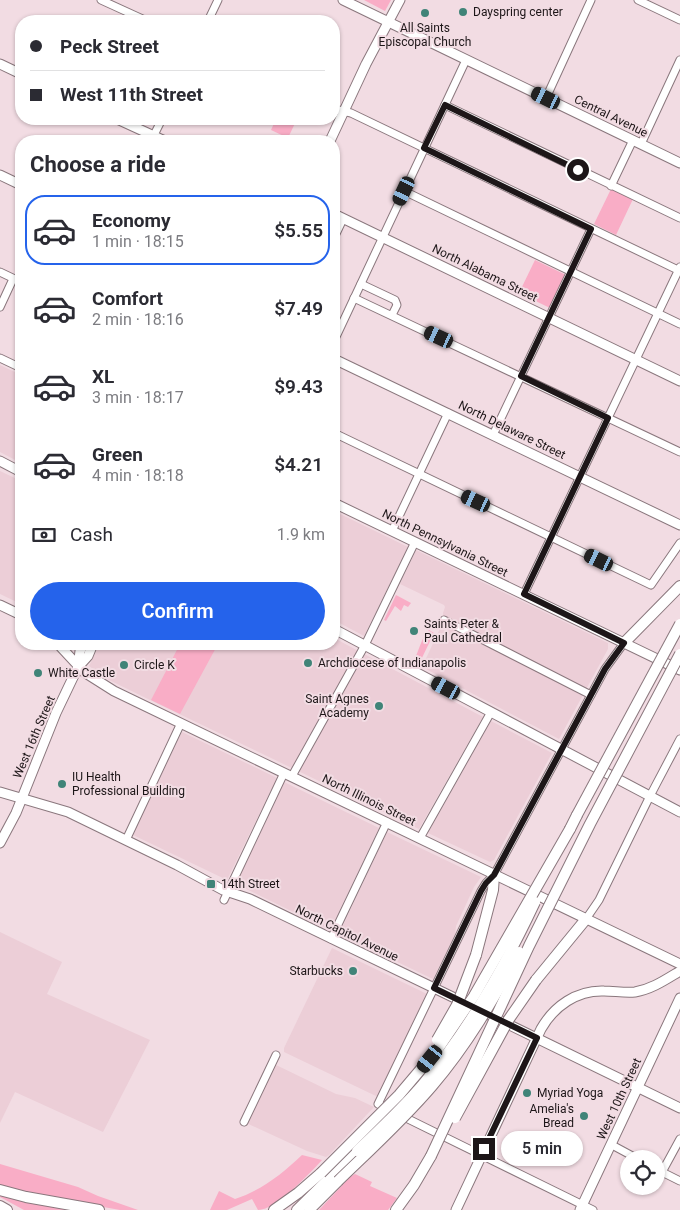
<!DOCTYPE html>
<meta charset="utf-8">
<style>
body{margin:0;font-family:Roboto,sans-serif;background:#f7f7f7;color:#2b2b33;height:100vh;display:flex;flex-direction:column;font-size:19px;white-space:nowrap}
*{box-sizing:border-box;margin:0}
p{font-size:16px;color:#7c7c81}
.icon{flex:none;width:28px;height:28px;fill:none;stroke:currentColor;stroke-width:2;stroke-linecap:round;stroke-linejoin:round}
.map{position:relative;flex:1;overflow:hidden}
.drawer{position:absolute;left:15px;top:135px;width:325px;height:515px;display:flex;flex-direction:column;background:#fff;border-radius:20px;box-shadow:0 1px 4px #0004}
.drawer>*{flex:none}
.banner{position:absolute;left:15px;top:15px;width:325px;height:110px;border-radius:20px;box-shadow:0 1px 4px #0004;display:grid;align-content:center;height:110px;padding:0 15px;background:#fff}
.tools{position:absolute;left:620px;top:1150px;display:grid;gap:10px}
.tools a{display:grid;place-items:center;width:45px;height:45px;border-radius:50%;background:#fff;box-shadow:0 1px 4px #0004;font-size:25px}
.end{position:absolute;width:22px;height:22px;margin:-11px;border:6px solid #1d1618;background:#fff;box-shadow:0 0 0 2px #fff}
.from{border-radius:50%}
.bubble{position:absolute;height:35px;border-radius:18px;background:#fff;box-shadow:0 1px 4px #0004;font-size:16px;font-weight:600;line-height:35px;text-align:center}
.car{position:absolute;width:15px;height:30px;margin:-15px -8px;border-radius:6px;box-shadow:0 0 4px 1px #0007;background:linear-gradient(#222 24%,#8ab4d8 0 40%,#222 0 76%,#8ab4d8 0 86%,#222 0)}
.banner b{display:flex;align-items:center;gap:18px;height:48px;font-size:19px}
.banner b+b{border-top:1px solid #e1e1e2}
.banner i{width:12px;height:12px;background:#2b2b33}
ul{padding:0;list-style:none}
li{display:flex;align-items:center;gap:15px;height:70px;margin:0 10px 8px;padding:0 5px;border:2px solid transparent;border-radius:20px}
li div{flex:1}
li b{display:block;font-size:19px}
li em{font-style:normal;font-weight:600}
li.active{border-color:#2563eb}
li>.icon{width:45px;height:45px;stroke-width:1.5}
h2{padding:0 15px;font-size:22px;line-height:60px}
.pay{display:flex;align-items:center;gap:12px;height:55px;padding:0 15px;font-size:19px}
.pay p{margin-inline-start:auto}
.cta{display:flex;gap:10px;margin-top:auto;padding:10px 15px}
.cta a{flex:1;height:58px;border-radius:30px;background:#2563eb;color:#fff;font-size:20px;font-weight:600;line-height:58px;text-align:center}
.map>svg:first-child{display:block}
.built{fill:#ecced7}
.green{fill:#f9adc6}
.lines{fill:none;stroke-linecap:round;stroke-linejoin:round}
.minor-casing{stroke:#8a777d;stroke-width:9}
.major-casing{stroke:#8a777d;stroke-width:11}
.highway-casing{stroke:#8a777d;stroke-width:12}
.minor{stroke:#fff;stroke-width:7}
.major{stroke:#fff;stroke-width:9}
.highway{stroke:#fff;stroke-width:10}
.highway-bridge-casing{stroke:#8a777d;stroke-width:12;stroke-linecap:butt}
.highway-bridge{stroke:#fff;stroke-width:10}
.route{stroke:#1d1618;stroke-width:6}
.poi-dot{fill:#408478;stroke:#f2dce3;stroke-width:2}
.labels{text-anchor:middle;stroke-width:4;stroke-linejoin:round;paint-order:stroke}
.poi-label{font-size:12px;fill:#1d1618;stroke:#f2dce3;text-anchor:start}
.street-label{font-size:12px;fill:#1d1618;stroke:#f2dce3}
</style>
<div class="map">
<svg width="680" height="1210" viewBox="0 0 680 1210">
<rect width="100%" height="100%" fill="#f2dce3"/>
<g class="built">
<path d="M0 365 21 375V463L0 452Z"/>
<path d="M0 471 21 481V604L0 594Z"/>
<path d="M334 511 408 547 364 636 334 620Z"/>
<path d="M416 550 608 643V649L559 739 422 667 444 620 443 613 445 607 444 605 400 584Z"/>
<path d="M334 638 483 717 419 829 148 699 107 679 89 666 100 644H334Z"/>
<path d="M491 721 552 753 494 860 490 862 428 833Z"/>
<path d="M182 732 277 778 227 880 131 834Z"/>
<path d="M284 782 379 828 330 930 236 884Z"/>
<path d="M387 832 481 877 474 887 456 926 455 934 433 979 339 934Z"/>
<path d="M0 932 62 962 47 994 150 1040 103 1132 15 1092 0 1123Z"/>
<path d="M332 948 427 994 378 1097 284 1052V1048Z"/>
<path d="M272 1063 336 1094 355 1098 374 1107 329 1155 326 1157 307 1151 244 1122Z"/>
</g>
<g class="green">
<path d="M364 0H391L385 11Z"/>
<path d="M276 119H297L288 138 271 130Z"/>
<path d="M611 189 633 199 616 235 594 224Z"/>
<path d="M535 260 566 275 550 308 519 293Z"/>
<path d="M396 595 411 603 408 607 404 605 401 611 395 606 386 621 384 620Z"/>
<path d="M429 630 434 633 419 664 414 660C419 651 421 638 429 630Z"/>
<path d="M180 644H218L180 714 151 700Z"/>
<path d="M302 1155 322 1160C310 1173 276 1210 258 1210L252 1199 227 1210H210L219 1191 235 1199C262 1190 282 1174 302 1155Z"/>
<path d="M0 1164 78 1187 98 1196 138 1210H120L43 1196 0 1186Z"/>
<path d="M355 1174 372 1182 370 1186 397 1198 388 1210H319L350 1177Z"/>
<path d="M0 1193 71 1210H24L0 1197Z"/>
</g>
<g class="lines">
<defs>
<g id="minor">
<path d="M101 0 147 21"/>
<path d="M638 0 680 20"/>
<path d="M208 21 218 0"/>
<path d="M546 98 591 0"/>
<path d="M445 105 680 218"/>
<path d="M334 109 351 113 680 271"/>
<path d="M151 141 162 119"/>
<path d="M641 144 680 60"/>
<path d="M611 186 633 140"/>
<path d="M404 191 680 324"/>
<path d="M334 238 343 219"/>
<path d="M0 272 21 282"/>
<path d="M361 284 395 300 397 305 392 315"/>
<path d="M354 298 680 452"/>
<path d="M0 307 13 279"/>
<path d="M334 341 466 60"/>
<path d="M0 358 21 368"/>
<path d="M334 433 651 585 680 543"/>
<path d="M493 435 591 229"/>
<path d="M392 531 448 413"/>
<path d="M524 594 680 267"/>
<path d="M444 620 591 695"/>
<path d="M292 776 365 645 415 542"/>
<path d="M420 838 491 712"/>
<path d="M126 840 181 723"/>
<path d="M224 900 284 773"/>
<path d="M586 919 599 900 650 796 680 739"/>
<path d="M331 939 387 822"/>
<path d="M390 1110 378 1104 481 891 486 883 494 875 605 669 624 643"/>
<path d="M402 1116 593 1210"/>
<path d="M244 1122 276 1055"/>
<path d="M612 1145 638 1159"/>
<path d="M656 1169 680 1181"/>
<path d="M662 1172 680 1139"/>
</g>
<g id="major">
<path d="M343 0 680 163"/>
<path d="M0 64 21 74"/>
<path d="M117 119 165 141"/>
<path d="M330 141 366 64 400 0"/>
<path d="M0 175 21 185"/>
<path d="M334 214 680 381"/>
<path d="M334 359 680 525"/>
<path d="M0 461 21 472"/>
<path d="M334 503 680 670"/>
<path d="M0 605 21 615"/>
<path d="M334 629 680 812"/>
<path d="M58 644 84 672 114 691 680 964"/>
<path d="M78 667 88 656 93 644"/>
<path d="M0 792 68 812 177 865 223 890 250 899 465 1003"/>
<path d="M0 843 16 813 56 713 78 667 80 651 84 644"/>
<path d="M479 1010 680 1108"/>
<path d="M456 1210 541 1029C554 1006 577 990 604 991 614 991 625 993 635 992 652 989 665 980 680 971"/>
<path d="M580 1210 680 998"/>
</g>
<g id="highway">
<path d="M624 643 680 586"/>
<path d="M570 829 577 815"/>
<path d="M476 955 493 890 494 875"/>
<path d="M536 980 586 919"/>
<path d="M0 1190 26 1197 99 1210"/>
<path d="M0 1206 7 1210"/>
<path d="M274 1210 298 1193 321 1173"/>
<path d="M297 1210 357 1151"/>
<path d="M309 1210 338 1181"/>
<path d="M396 1210 414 1185 431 1156"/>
</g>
</defs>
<use href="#minor" class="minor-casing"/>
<use href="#major" class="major-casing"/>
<use href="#highway" class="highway-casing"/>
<use href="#minor" class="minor"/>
<use href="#major" class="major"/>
<use href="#highway" class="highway"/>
<defs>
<g id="highway-bridge">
<path d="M577 815 680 624"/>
<path d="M437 1040 457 1005 476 955"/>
<path d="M455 1118 509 1019 536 980"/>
<path d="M357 1151C380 1129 404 1107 424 1083 470 1028 505 966 535 902"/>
<path d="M431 1156 529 946 590 824 680 654"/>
<path d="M321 1173 399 1095 438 1049 474 996 570 829"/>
<path d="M338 1181C370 1150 403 1120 432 1086 467 1045 494 999 519 952"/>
</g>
</defs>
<use href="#highway-bridge" class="highway-bridge-casing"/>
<use href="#highway-bridge" class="highway-bridge"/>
</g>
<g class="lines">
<path class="route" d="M484 1149 537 1038 434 988 481 891 486 883 494 875 605 669 624 643 524 594 608 418 521 376 591 229 424 148 445 105 578 170"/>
</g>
<g class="poi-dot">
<circle cx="463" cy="12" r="5"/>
<circle cx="425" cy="13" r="5"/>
<circle cx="414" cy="631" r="5"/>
<circle cx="308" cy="663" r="5"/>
<circle cx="124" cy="665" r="5"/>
<circle cx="38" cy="673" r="5"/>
<circle cx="379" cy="706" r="5"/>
<circle cx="62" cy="784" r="5"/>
<rect x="206" y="879" width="10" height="10" rx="2.5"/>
<circle cx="353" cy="971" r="5"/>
<circle cx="527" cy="1093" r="5"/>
<circle cx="584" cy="1116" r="5"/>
</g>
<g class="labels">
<g class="poi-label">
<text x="473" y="16">Dayspring center</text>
<text x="425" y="32" text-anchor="middle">All Saints<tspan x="425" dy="14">Episcopal Church</tspan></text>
<text x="424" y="628">Saints Peter &amp;<tspan x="424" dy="14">Paul Cathedral</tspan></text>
<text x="318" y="667">Archdiocese of Indianapolis</text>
<text x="134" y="669">Circle K</text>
<text x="48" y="677">White Castle</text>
<text x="369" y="703" text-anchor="end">Saint Agnes<tspan x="369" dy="14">Academy</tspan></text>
<text x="72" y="781">IU Health<tspan x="72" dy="14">Professional Building</tspan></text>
<text x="221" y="888">14th Street</text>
<text x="343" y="975" text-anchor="end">Starbucks</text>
<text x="537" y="1097">Myriad Yoga</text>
<text x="574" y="1113" text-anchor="end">Amelia's<tspan x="574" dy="14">Bread</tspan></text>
</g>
<g class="street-label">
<text transform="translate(611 116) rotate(26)" y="4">Central Avenue</text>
<text transform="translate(485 273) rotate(26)" y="4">North Alabama Street</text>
<text transform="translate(512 430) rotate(26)" y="4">North Delaware Street</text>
<text transform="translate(445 543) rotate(26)" y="4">North Pennsylvania Street</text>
<text transform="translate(34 737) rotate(-67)" y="4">West 16th Street</text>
<text transform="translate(369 800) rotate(26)" y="4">North Illinois Street</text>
<text transform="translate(347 933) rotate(26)" y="4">North Capitol Avenue</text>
<text transform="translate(619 1099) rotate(-65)" y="4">West 10th Street</text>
</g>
</g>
</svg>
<div class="tools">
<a><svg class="icon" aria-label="locate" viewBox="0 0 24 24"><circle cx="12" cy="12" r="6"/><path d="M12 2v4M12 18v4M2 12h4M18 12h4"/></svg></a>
</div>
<i class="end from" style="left:578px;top:170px"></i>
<i class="end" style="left:484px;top:1149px"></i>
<div class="bubble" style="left:501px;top:1131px;width:82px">5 min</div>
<i class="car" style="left:546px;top:98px;rotate:296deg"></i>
<i class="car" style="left:404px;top:191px;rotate:205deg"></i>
<i class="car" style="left:439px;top:337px;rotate:295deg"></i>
<i class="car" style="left:476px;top:501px;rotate:295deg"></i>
<i class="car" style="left:599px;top:560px;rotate:296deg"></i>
<i class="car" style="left:446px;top:688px;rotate:298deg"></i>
<i class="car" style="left:430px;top:1059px;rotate:219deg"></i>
<div class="banner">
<b><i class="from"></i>Peck Street</b>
<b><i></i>West 11th Street</b>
</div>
<section class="drawer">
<h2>Choose a ride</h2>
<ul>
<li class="active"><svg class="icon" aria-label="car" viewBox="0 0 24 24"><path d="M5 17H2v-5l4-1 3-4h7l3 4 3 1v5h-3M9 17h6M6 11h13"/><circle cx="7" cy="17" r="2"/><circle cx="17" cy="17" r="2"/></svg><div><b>Economy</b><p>1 min · 18:15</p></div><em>$5.55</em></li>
<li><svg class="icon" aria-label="car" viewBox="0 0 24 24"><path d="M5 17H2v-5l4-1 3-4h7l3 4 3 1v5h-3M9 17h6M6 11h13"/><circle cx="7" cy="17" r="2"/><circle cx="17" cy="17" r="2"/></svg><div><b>Comfort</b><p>2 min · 18:16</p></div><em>$7.49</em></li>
<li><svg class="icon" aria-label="car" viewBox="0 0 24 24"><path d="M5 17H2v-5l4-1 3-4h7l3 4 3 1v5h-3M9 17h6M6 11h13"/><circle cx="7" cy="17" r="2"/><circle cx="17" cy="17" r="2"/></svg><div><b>XL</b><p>3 min · 18:17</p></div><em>$9.43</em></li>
<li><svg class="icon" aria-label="car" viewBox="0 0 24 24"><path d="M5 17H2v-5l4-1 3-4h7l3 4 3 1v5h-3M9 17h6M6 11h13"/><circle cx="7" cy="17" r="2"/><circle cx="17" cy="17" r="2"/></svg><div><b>Green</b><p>4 min · 18:18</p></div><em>$4.21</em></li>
</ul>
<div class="pay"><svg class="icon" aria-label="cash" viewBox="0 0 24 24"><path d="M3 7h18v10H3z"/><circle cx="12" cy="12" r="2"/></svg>Cash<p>1.9 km</p></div>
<div class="cta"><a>Confirm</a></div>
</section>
</div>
